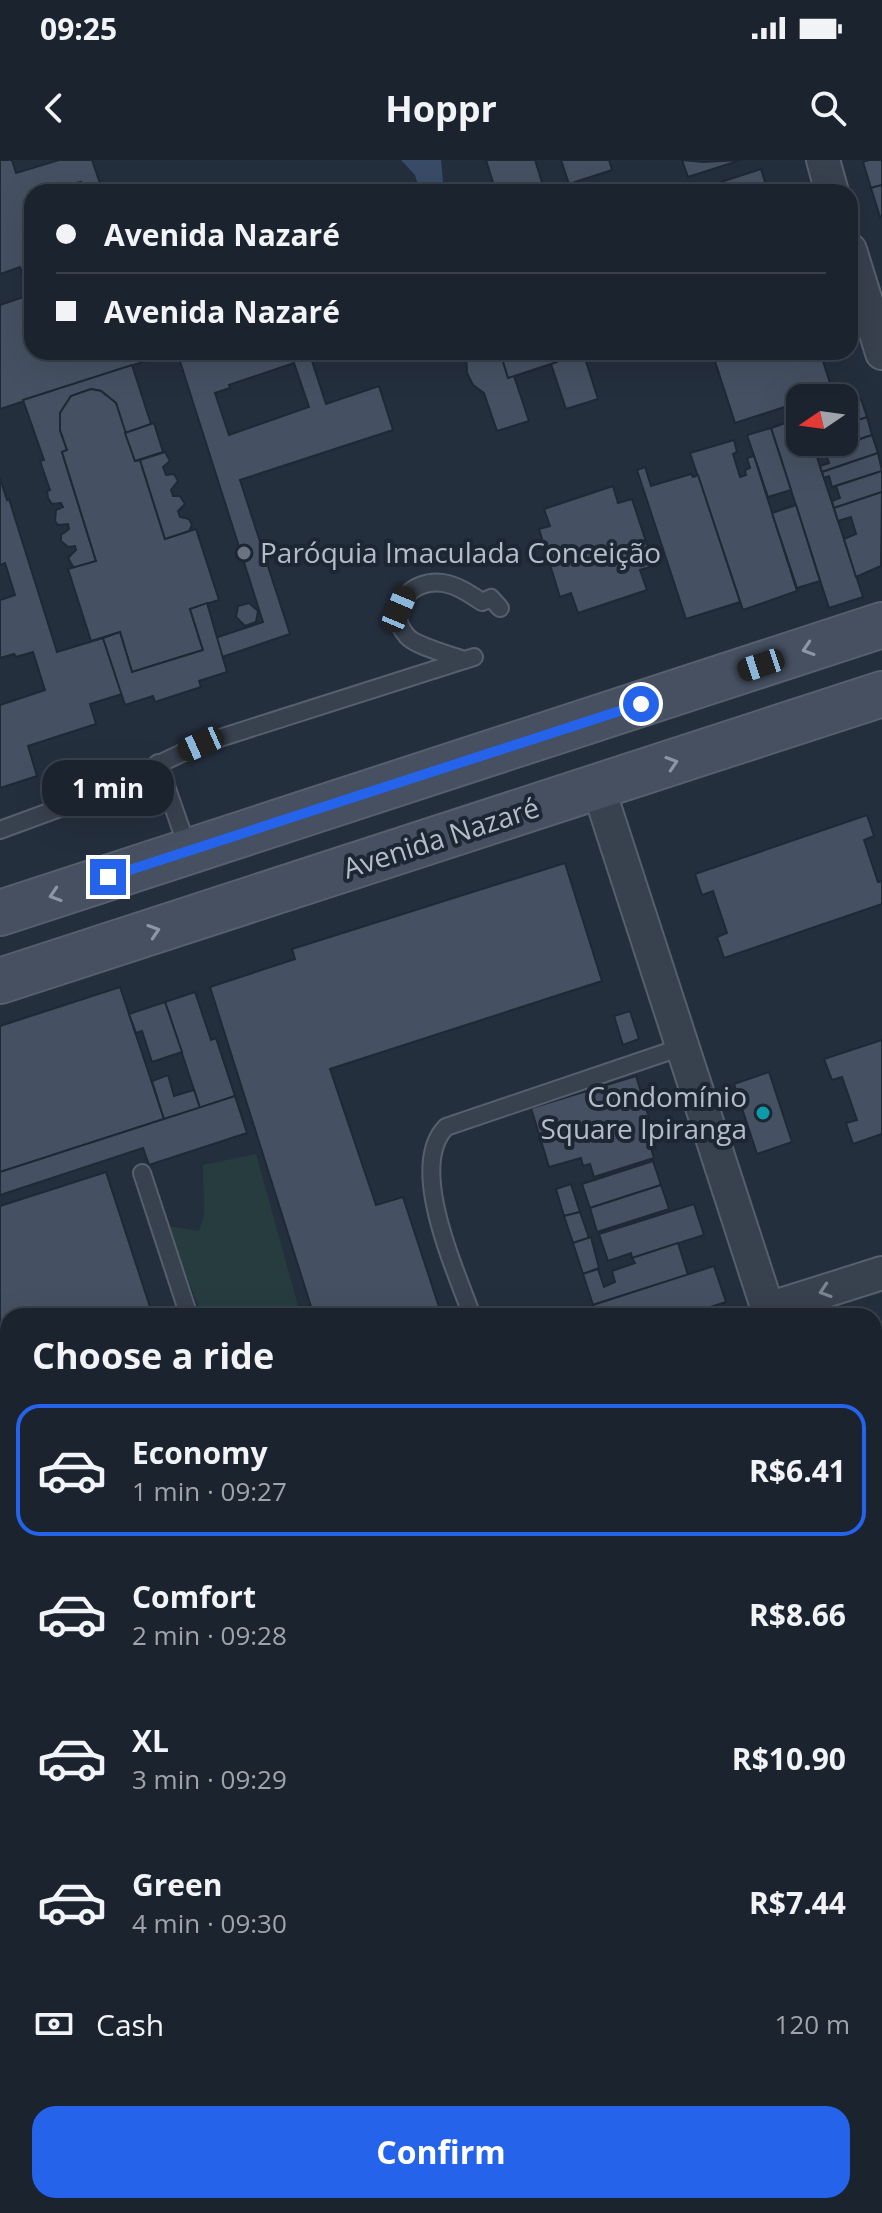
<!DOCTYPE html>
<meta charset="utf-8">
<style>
body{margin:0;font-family:"Open Sans",sans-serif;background:#282f3a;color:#f1f3f6;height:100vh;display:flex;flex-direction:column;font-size:30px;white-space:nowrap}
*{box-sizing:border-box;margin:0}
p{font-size:26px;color:#a0a4aa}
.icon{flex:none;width:44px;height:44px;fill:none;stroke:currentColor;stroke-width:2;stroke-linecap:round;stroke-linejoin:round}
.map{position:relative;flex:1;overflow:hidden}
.panel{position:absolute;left:0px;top:1148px;width:882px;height:906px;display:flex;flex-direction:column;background:#1b232e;border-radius:24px 24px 0 0;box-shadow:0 8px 32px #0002,0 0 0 2px #39404a}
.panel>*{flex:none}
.banner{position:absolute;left:24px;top:24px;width:834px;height:176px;border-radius:24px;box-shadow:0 8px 32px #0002,0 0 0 2px #39404a;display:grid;align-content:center;height:176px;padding:0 32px;background:#1b232e}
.needle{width:52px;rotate:257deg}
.tools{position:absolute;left:786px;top:224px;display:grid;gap:16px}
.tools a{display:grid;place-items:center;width:72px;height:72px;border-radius:16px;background:#1b232e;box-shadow:0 8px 32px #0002,0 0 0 2px #39404a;font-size:40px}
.end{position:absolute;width:36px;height:36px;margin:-18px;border:10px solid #2563eb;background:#fff;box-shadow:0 0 0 4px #fff}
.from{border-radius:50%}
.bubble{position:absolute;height:56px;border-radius:24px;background:#1b232e;box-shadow:0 8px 32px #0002,0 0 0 2px #39404a;font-size:26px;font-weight:700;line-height:56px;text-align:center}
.car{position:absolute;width:24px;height:48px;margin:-24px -12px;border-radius:10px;box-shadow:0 0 6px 2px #0007;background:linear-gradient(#222 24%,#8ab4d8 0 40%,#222 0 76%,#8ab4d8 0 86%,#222 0)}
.banner b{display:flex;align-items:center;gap:28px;height:76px;font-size:30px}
.banner b+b{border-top:2px solid #39404a}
.banner i{width:20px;height:20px;background:#f1f3f6}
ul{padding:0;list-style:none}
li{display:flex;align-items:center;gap:24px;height:132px;margin:0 16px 12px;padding:0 16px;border:4px solid transparent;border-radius:24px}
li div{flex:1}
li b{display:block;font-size:30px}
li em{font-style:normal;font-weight:700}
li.current{border-color:#2563eb}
li>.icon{width:72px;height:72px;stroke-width:1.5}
h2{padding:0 32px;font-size:36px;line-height:96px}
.pay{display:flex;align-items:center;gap:20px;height:88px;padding:0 32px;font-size:30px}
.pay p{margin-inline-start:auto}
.primary-button{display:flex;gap:16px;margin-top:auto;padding:16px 32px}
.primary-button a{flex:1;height:92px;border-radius:24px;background:#2563eb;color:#fff;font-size:32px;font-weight:700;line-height:92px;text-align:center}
.status{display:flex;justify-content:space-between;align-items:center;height:56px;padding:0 40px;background:#1b232e;direction:ltr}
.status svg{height:22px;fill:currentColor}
header{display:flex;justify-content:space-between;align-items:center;height:104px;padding:0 32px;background:#1b232e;font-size:36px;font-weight:700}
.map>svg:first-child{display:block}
.green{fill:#263c3f}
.water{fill:#394c67}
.building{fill:#455162;stroke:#1f2835;stroke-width:2;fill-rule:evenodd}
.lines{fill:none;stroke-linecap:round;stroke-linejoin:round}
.lane-casing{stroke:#565f6c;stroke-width:20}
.street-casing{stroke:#565f6c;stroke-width:36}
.secondary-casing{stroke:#565f6c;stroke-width:48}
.lane{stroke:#38414e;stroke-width:16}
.street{stroke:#38414e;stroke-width:32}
.secondary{stroke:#465061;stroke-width:44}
.oneway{stroke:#8e96a5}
.oneway2{stroke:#7c8592}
.route{stroke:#2563eb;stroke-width:10}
.worship-dot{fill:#6b7280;stroke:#1d2633;stroke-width:3}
.culture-dot{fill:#0f9aa8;stroke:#1d2633;stroke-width:3}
.labels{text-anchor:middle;stroke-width:8;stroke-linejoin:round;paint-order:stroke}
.poi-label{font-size:28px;fill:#b4bcc9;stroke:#1d2633;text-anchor:start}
.street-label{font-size:28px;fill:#b4bcc9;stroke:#1d2633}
</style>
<div class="status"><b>09:25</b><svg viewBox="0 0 49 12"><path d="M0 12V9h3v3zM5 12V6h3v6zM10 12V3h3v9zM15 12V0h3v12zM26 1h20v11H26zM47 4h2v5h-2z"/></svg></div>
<header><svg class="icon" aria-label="back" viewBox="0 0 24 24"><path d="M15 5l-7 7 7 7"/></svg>Hoppr<svg class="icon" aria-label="search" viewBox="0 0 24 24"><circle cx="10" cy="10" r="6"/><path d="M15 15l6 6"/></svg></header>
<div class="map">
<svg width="882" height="2053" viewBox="0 0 882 2053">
<rect width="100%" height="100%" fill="#242f3e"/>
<path class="green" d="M256 994 301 1156H202L168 1066 199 1071 204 1055 203 1005Z"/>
<path class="water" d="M401 0H441L444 32H420L415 15Z"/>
<g class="building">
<path d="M0 0H12L16 13 59 0H92L103 32H84L81 22 76 23 78 30 71 32H32V192H173L0 249V145L29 135 20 107 0 114Z"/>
<path d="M486 0H535L545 32H496Z"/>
<path d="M561 0H609L612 10 569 24Z"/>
<path d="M682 0 703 2 741 0 688 17Z"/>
<path d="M869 0H882V25L871 28 863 2Z"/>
<path d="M761 9 768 32H690Z"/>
<path d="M882 25V56L880 57 871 28Z"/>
<path d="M177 192H329L311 198 326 244 379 226 393 270 240 320 290 474 222 497 216 480 218 477 263 462ZM294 203 309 247 229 275 215 233 230 228 229 225Z"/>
<path d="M466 192H583L598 239 566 249 551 204 514 216 529 261 497 271 484 233 473 225 467 213Z"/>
<path d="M500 192H554L557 202 508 218Z"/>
<path d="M712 192H820L833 232 813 238H800V242L735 263Z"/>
<path d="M132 205 151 264 125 273 116 243 101 231 91 229 71 236 60 253V270L67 290 62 292 96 401 74 408 68 398 76 390 75 386 68 387 61 381V375L69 369 68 364 58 365 55 361 56 350 63 347 61 343 52 344 48 338 47 331 50 330 40 301 44 300 23 240Z"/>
<path d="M91 229 101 231 116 243 135 301 140 300 165 379 196 369 219 440 190 449 203 490 132 512 120 472 91 481 68 409 96 401 62 292 67 290 60 270V253L71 236Z"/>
<path d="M861 239 867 257 844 265V245Z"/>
<path d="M867 257 872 275 825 291 822 282H844V265Z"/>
<path d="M800 258V282H812L863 437 829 448 771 268Z"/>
<path d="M154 263 163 292 135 301 125 273Z"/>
<path d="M771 268 791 330 768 337 747 275Z"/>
<path d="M872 275 878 293 822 312 820 306 829 303 825 291Z"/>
<path d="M734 280 737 292 733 294 740 317 746 315 745 310 750 308 747 298 754 296 797 431 743 450 690 293Z"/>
<path d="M165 292 170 301 163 307 166 315 174 314 178 321 171 330 173 336H180L185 344 178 351 180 357 189 359 192 365 189 371 165 379 140 300Z"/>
<path d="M878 293 882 311 832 327 829 316 824 318 822 312Z"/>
<path d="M645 307 651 326 691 314 693 317 698 315 740 442 686 459 637 310Z"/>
<path d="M882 311V332L834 348 832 341 840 338 836 326Z"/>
<path d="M0 318 7 340 9 339 57 492 103 478 122 534 90 544 96 564 28 586 37 616 0 628V545L45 530 33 492 16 497 14 494 0 498V440L15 435 5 403 0 405Z"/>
<path d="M613 326 618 343 632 339 654 406 640 410 647 430 578 453 571 433 560 437 539 369 550 366 544 349Z"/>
<path d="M882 332 881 406 856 417 844 379 856 374 851 357 838 361 834 348Z"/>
<path d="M796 345 820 421 797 428 772 353Z"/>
<path d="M207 443 227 512 199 521 201 527 155 542 153 536 125 545 103 478 120 472 132 512 203 490 190 449Z"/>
<path d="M249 443 258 451 256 462 245 466 236 457 238 446Z"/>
<path d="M867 655 874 676 864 680 878 722 882 721V744L724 798 717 777 727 773 713 731 702 735 695 714Z"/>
<path d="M565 703 602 821 330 909 376 1045 403 1037 442 1156H314L210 827 295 799 292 789Z"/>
<path d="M120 827 164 959 0 1012V866Z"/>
<path d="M195 832 211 880 216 878 235 936 200 948 165 842Z"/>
<path d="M165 842 182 892 152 902 142 871 136 873 129 854Z"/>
<path d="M630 851 639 879 623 885 614 856Z"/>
<path d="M882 880V974L853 984 846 963 857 960 842 917 832 920 824 899Z"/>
<path d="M769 912 792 982 757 994 734 924Z"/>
<path d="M168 915 174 936 194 930 200 948 164 959 152 921Z"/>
<path d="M636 916 654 974 647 976 654 998 594 1017 590 1004 583 1006 581 998 549 1007 531 948Z"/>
<path d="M235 936 247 973 149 1005 143 988 0 1035V1012Z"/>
<path d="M653 1001 661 1025 590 1048 582 1024Z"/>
<path d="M106 1012 153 1156H8V1505L0 1507V1046Z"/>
<path d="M571 1024 580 1052 564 1056 556 1029Z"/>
<path d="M661 1025 669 1049 597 1072 590 1048Z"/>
<path d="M694 1044 704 1075 632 1098 631 1093 608 1101 599 1074Z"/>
<path d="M580 1052 589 1078 573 1083 564 1056Z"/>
<path d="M591 1077 599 1108 583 1114 573 1083Z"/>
<path d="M678 1083 688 1115 593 1145 583 1114 598 1109 604 1127 615 1122 612 1111 635 1103 632 1098Z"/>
<path d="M714 1106 726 1142 683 1156H597L593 1145Z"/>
<path d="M8 1576V1658L0 1633V1579Z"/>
<path d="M874 1606 882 1630V1639L874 1650Z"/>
<path d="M0 1633 8 1658V1770L0 1773Z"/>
<path d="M874 1767 882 1791V1836L874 1838Z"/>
<path d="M882 1888V1925L881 1929 874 1931V1890Z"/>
<path d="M882 2022V2053H871L868 2046H874V2024Z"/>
<path d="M8 2027V2046H23L21 2048 23 2053H0V2029Z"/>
<path d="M73 2046H115L117 2053H75Z"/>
<path d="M148 2046H172L174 2053H150Z"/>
<path d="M334 2046H371L373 2053H336Z"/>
<path d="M383 2046H428L431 2053H385Z"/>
<path d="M469 2046H515L517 2051 515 2053H471Z"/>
</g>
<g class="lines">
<defs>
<g id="lane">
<path d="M464 500C451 495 415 486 407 476 383 449 412 418 443 423 457 425 470 434 482 442L491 438 500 448"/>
<path d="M158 603 188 689"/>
<path d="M0 670 87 638 201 584 474 497"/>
<path d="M142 1013 189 1156"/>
<path d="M472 1156C456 1110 407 1007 446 967L682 887"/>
<path d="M0 1797 8 1795"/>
</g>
<g id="street">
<path d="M823 0 832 32"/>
<path d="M850 90 882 193"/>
<path d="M598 627 770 1156"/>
<path d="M768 1149 882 1113"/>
<path d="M874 1472 882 1496"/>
<path d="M874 1686 882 1683"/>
<path d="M0 1969 8 1967"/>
<path d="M874 1983 882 1981"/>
<path d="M560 2046 565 2053"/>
<path d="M810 2046 812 2053"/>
<path d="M660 2053 681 2046"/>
</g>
<g id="secondary">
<path d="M0 753 882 465"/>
<path d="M0 821 882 534"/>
</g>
</defs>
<use href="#lane" class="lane-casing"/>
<use href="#street" class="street-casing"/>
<use href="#secondary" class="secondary-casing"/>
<use href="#lane" class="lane"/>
<use href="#street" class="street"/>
<use href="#secondary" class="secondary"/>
</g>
<defs><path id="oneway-chevron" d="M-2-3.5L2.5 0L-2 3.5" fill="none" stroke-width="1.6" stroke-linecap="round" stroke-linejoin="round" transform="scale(2)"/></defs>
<g class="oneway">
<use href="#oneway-chevron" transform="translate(808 489) rotate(162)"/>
<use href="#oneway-chevron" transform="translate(672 603) rotate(-18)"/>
<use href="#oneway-chevron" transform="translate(55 735) rotate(162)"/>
<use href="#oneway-chevron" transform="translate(154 771) rotate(-18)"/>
</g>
<use class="oneway2" href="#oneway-chevron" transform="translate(825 1131) rotate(162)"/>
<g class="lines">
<path class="route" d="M108 717 641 544"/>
</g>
<circle class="worship-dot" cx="244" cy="393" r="8"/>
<circle class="culture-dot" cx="763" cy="953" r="8"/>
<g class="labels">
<g class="poi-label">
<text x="260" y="403">Paróquia Imaculada Conceição</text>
<text x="747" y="947" text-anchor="end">Condomínio<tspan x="747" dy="32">Square Ipiranga</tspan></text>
</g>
<g class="street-label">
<text transform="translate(441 678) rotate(-18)" y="10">Avenida Nazaré</text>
</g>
</g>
</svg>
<div class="tools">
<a><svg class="needle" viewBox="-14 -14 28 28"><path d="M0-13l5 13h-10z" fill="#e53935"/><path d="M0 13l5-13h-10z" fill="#a0a4aa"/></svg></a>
</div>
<i class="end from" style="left:641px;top:544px"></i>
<i class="end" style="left:108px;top:717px"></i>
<div class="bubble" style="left:42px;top:600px;width:132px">1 min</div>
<i class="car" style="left:399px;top:449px;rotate:23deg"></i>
<i class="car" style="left:761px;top:505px;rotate:252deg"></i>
<i class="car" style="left:201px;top:584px;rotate:246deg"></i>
<div class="banner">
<b><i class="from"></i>Avenida Nazaré</b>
<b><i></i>Avenida Nazaré</b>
</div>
<section class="panel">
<h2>Choose a ride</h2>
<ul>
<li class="current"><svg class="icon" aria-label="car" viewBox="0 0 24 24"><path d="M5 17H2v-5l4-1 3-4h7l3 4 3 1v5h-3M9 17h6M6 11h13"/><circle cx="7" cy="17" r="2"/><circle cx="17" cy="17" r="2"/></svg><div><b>Economy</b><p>1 min · 09:27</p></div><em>R$6.41</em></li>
<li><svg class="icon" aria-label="car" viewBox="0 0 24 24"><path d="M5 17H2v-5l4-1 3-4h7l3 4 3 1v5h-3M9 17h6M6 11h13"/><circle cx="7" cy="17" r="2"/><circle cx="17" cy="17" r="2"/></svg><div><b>Comfort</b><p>2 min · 09:28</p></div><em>R$8.66</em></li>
<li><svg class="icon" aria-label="car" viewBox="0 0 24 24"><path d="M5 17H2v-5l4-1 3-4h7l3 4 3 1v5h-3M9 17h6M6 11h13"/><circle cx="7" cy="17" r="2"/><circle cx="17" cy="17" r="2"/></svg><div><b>XL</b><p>3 min · 09:29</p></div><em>R$10.90</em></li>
<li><svg class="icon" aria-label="car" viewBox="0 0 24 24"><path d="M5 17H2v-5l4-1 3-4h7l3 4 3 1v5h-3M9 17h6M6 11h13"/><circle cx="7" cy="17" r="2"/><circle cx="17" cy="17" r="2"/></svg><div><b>Green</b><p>4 min · 09:30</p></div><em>R$7.44</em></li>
</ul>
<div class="pay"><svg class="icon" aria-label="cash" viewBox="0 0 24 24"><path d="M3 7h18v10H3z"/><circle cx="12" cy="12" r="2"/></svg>Cash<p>120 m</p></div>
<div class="primary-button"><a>Confirm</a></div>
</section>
</div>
